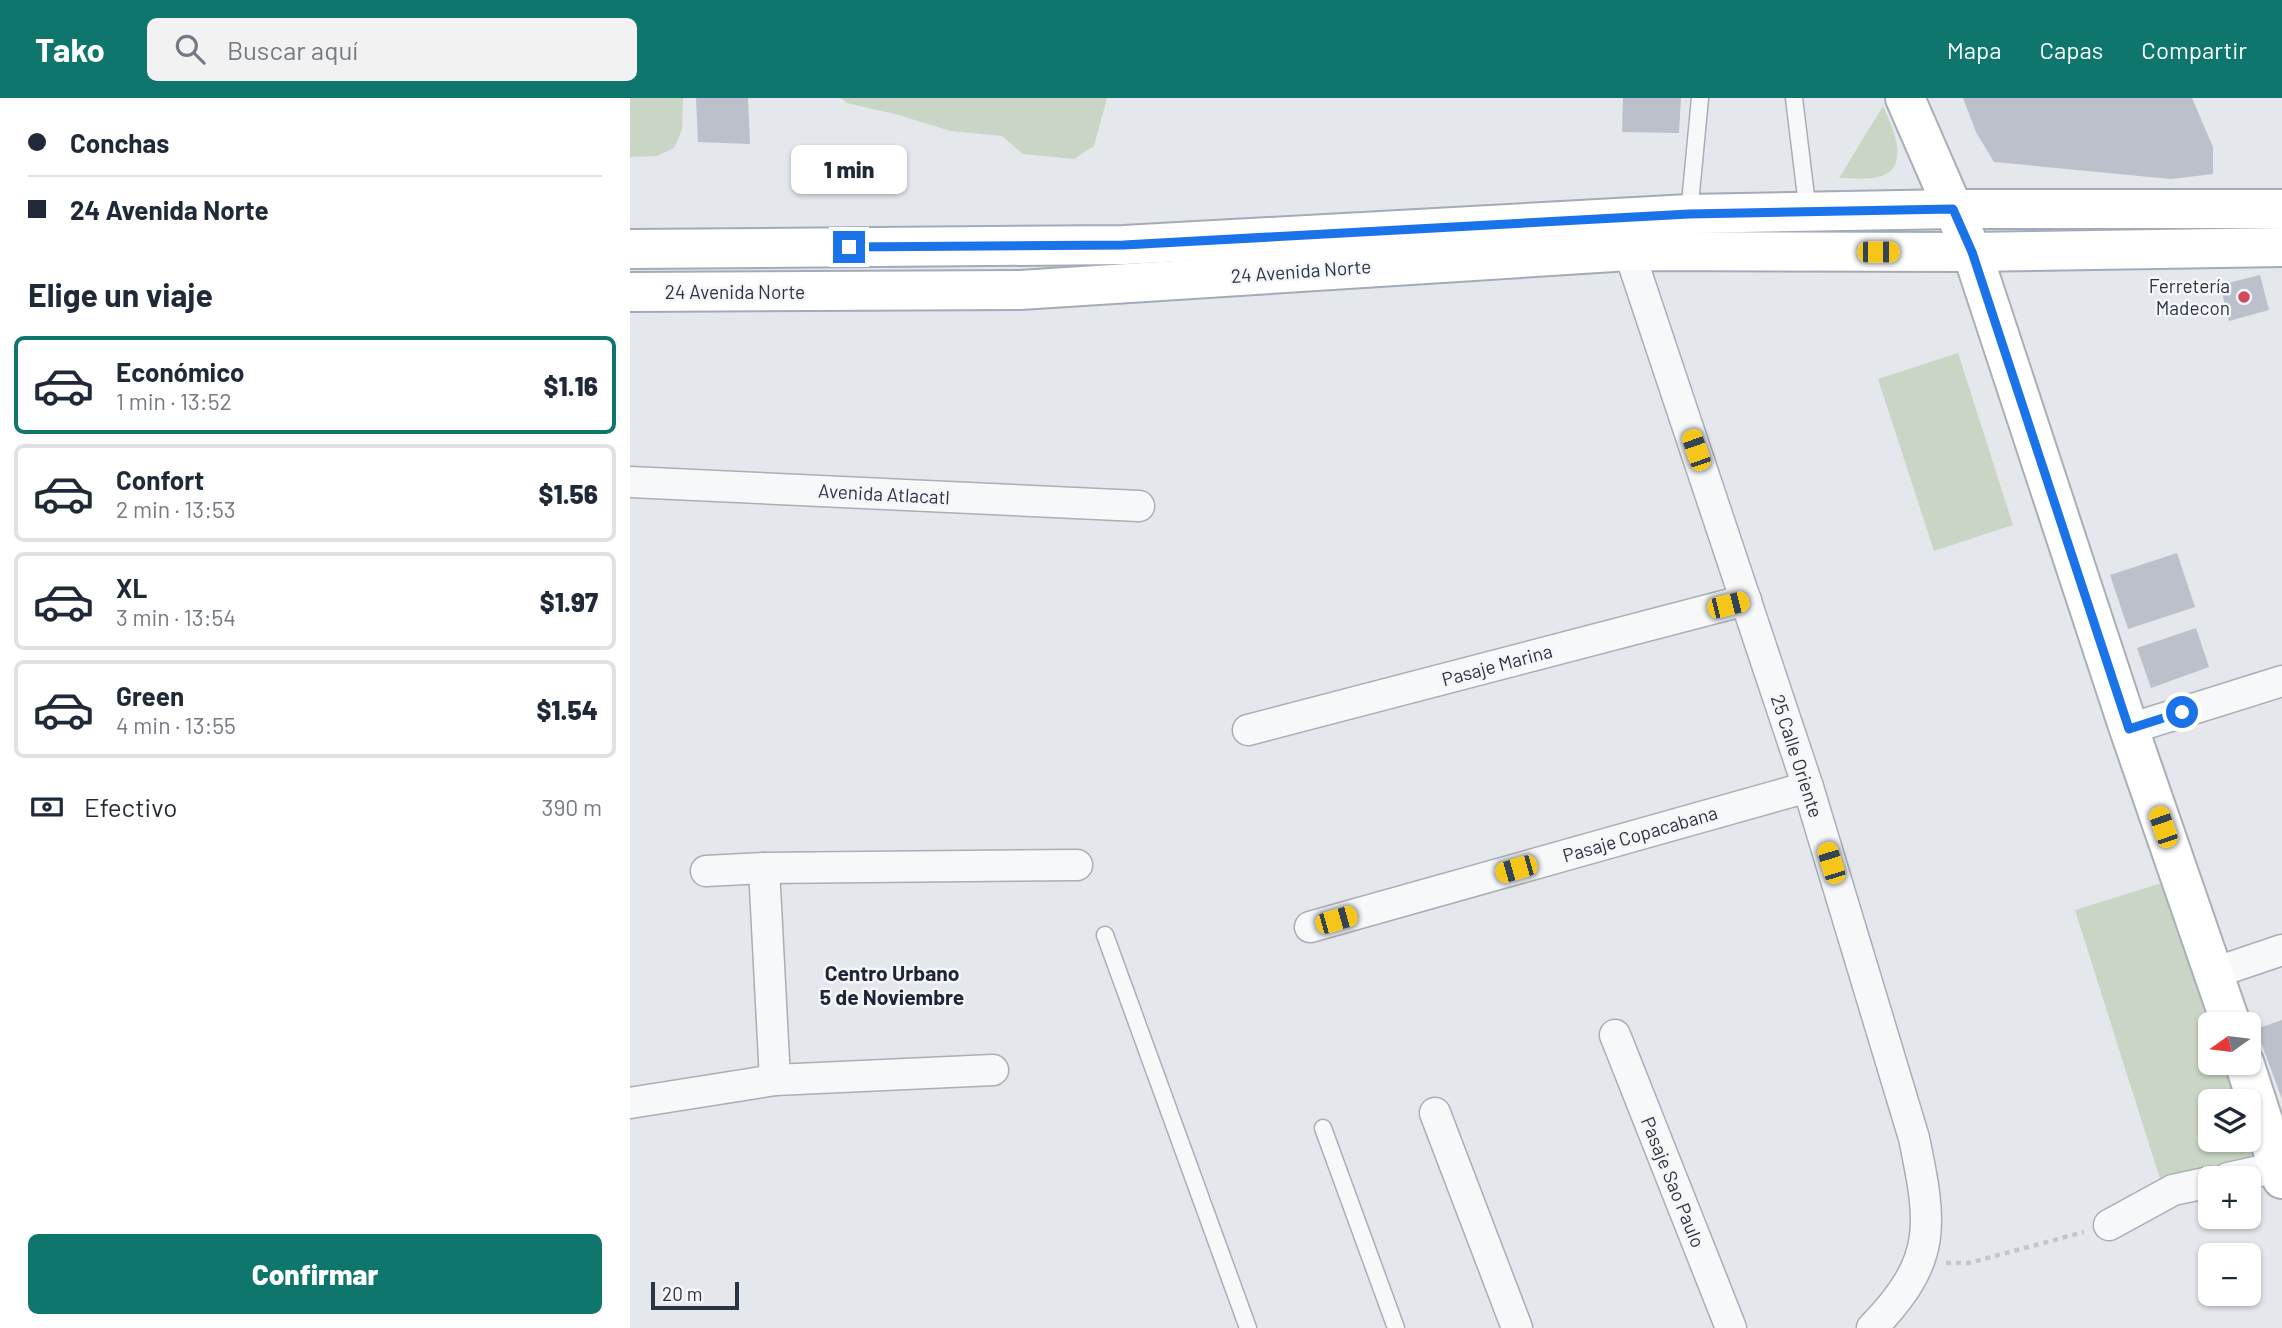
<!DOCTYPE html>
<html lang="es">
<meta charset="utf-8">
<style>
body{margin:0;font-family:Barlow,sans-serif;background:#f2f2f3;color:#1f2937;height:100vh;display:flex;flex-direction:column;font-size:26px;white-space:nowrap}
*{box-sizing:border-box;margin:0}
p{font-size:23px;color:#747a83}
.icon{flex:none;width:38px;height:38px;fill:none;stroke:currentColor;stroke-width:2;stroke-linecap:round;stroke-linejoin:round}
.map{position:relative;flex:1;overflow:hidden}
.drawer{display:flex;flex-direction:column;background:#fff;width:630px}
.drawer>*{flex:none}
.hud{display:grid;align-content:center;height:154px;padding:0 28px;background:#fff}
.needle{width:46px;rotate:256deg}
.controls{position:absolute;left:1568px;top:914px;display:grid;gap:14px}
.controls a{display:grid;place-items:center;width:63px;height:63px;border-radius:10px;background:#fff;box-shadow:0 2px 5px #0004;font-size:35px}
.scale{position:absolute;left:21px;bottom:18px;width:88px;box-sizing:border-box;padding-left:7px;border:4px solid #2b3445;border-top:0;font-size:19px;line-height:24px;white-space:nowrap;color:#2b3445;-webkit-text-stroke:5px #f4f6f9;paint-order:stroke}
.end{position:absolute;width:32px;height:32px;margin:-16px;border:9px solid #1a73e8;background:#fff;box-shadow:0 0 0 4px #fff}
.from{border-radius:50%}
.bubble{position:absolute;height:49px;border-radius:10px;background:#fff;box-shadow:0 2px 5px #0004;font-size:23px;font-weight:800;line-height:49px;text-align:center}
.car{position:absolute;width:21px;height:42px;margin:-21px -10px;border-radius:9px;box-shadow:0 0 5px 2px #0007;background:linear-gradient(#f5c518 24%,#345 0 40%,#f5c518 0 76%,#345 0 86%,#f5c518 0)}
.hud b{display:flex;align-items:center;gap:24px;height:66px;font-size:26px}
.hud b+b{border-top:2px solid #e0e1e3}
.hud i{width:18px;height:18px;background:#1f2937}
ul{padding:0;list-style:none}
li{display:flex;align-items:center;gap:21px;height:98px;margin:0 14px 10px;padding:0 14px;border:4px solid #e0e1e3;border-radius:10px}
li div{flex:1}
li b{display:block;font-size:26px}
li em{font-style:normal;font-weight:800}
li.current{border-color:#0f766e}
li>.icon{width:63px;height:63px;stroke-width:1.5}
h2{padding:0 28px;font-size:32px;line-height:84px}
.pay{display:flex;align-items:center;gap:18px;height:77px;padding:0 28px;font-size:26px}
.pay p{margin-inline-start:auto}
.button{display:flex;gap:14px;margin-top:auto;padding:14px 28px}
.button a{flex:1;height:80px;border-radius:10px;background:#0f766e;color:#fff;font-size:28px;font-weight:800;line-height:80px;text-align:center}
header{display:flex;align-items:center;gap:42px;box-sizing:border-box;height:98px;padding:0 35px;background:#0f766e;color:#fff}
header strong{font-size:33px}
nav{display:flex;gap:38px;margin-inline-start:auto;font-size:24px}
.search{width:490px;height:63px;background:#f2f2f3;display:flex;align-items:center;gap:18px;box-sizing:border-box;padding:0 24px;border-radius:10px;color:#747a83;font-size:26px}
main{display:flex;flex:1;min-height:0}
.map>svg:first-child{display:block}
.green{fill:#c9d6c5}
.building{fill:#bbc0ca}
.lines{fill:none;stroke-linecap:round;stroke-linejoin:round}
.service-casing{stroke:#a9aeb7;stroke-width:19}
.minor-casing{stroke:#a9aeb7;stroke-width:33}
.secondary-casing{stroke:#a9aeb7;stroke-width:42}
.primary-casing{stroke:#a3abb8;stroke-width:42}
.path{stroke:#c2c5cb;stroke-width:4.5;stroke-dasharray:5 5;stroke-linecap:butt}
.service{stroke:#f7f8fa;stroke-width:16}
.minor{stroke:#f7f8fa;stroke-width:30}
.secondary{stroke:#fff;stroke-width:38}
.primary{stroke:#fff;stroke-width:38}
.route{stroke:#1a73e8;stroke-width:9}
.poi-dot{fill:#d1495b;stroke:#f4f6f9;stroke-width:2.5}
.labels{text-anchor:middle;stroke-width:5;stroke-linejoin:round;paint-order:stroke}
.street-label{font-size:19px;fill:#2b3445;stroke:#f4f6f9}
.poi-label{font-size:19px;fill:#2b3445;stroke:#f4f6f9;text-anchor:end}
.neighbourhood-label{font-size:21px;font-weight:bold;fill:#1d2536;stroke:#f4f6f9}
</style>
<header>
<strong>Tako</strong>
<div class="search"><svg class="icon" aria-label="search" viewBox="0 0 24 24"><circle cx="10" cy="10" r="6"/><path d="M15 15l6 6"/></svg>Buscar aquí</div>
<nav><a>Mapa</a><a>Capas</a><a>Compartir</a></nav>
</header>
<main>
<section class="drawer">
<div class="hud">
<b><i class="from"></i>Conchas</b>
<b><i></i>24 Avenida Norte</b>
</div>
<h2>Elige un viaje</h2>
<ul>
<li class="current"><svg class="icon" aria-label="car" viewBox="0 0 24 24"><path d="M5 17H2v-5l4-1 3-4h7l3 4 3 1v5h-3M9 17h6M6 11h13"/><circle cx="7" cy="17" r="2"/><circle cx="17" cy="17" r="2"/></svg><div><b>Económico</b><p>1 min · 13:52</p></div><em>$1.16</em></li>
<li><svg class="icon" aria-label="car" viewBox="0 0 24 24"><path d="M5 17H2v-5l4-1 3-4h7l3 4 3 1v5h-3M9 17h6M6 11h13"/><circle cx="7" cy="17" r="2"/><circle cx="17" cy="17" r="2"/></svg><div><b>Confort</b><p>2 min · 13:53</p></div><em>$1.56</em></li>
<li><svg class="icon" aria-label="car" viewBox="0 0 24 24"><path d="M5 17H2v-5l4-1 3-4h7l3 4 3 1v5h-3M9 17h6M6 11h13"/><circle cx="7" cy="17" r="2"/><circle cx="17" cy="17" r="2"/></svg><div><b>XL</b><p>3 min · 13:54</p></div><em>$1.97</em></li>
<li><svg class="icon" aria-label="car" viewBox="0 0 24 24"><path d="M5 17H2v-5l4-1 3-4h7l3 4 3 1v5h-3M9 17h6M6 11h13"/><circle cx="7" cy="17" r="2"/><circle cx="17" cy="17" r="2"/></svg><div><b>Green</b><p>4 min · 13:55</p></div><em>$1.54</em></li>
</ul>
<div class="pay"><svg class="icon" aria-label="cash" viewBox="0 0 24 24"><path d="M3 7h18v10H3z"/><circle cx="12" cy="12" r="2"/></svg>Efectivo<p>390 m</p></div>
<div class="button"><a>Confirmar</a></div>
</section>
<div class="map">
<svg width="1652" height="1230" viewBox="0 0 1652 1230">
<rect width="100%" height="100%" fill="#e4e7ec"/>
<g class="green">
<path d="M0 0H53L52 32 44 50 27 58 0 59Z"/>
<path d="M210 0H477L464 48 444 61 393 56 372 38 320 33 269 17 217 5Z"/>
<path d="M1253 8C1262 28 1283 71 1248 79 1236 82 1222 80 1209 80Z"/>
<path d="M1328 255 1383 427 1304 453 1248 281Z"/>
<path d="M1535 784 1582 926 1580 964H1595L1608 1003H1580V1041H1619V1035L1628 1062 1531 1084 1445 812Z"/>
</g>
<g class="building">
<path d="M66 0H118L120 46 68 44Z"/>
<path d="M993 0H1051L1049 35 992 34Z"/>
<path d="M1333 0H1562L1583 49V76L1541 81 1364 64 1346 34Z"/>
<path d="M1630 177 1639 212 1599 223 1590 187Z"/>
<path d="M1547 455 1565 509 1498 531 1480 477Z"/>
<path d="M1566 530 1579 569 1521 590 1507 550Z"/>
<path d="M1652 922V1001L1626 931Z"/>
</g>
<g class="lines">
<defs>
<g id="service">
<path d="M1164 0 1178 115"/>
<path d="M1059 116 1070 0"/>
<path d="M475 837 618 1230"/>
<path d="M693 1030 766 1230"/>
</g>
<g id="minor">
<path d="M997 135 999 153 1178 689 1284 1040C1302 1127 1308 1162 1242 1230"/>
<path d="M0 384 509 408"/>
<path d="M1499 631 1652 583"/>
<path d="M618 632 1116 502"/>
<path d="M134 770 145 982"/>
<path d="M76 773 134 770 447 767"/>
<path d="M680 829 1178 689"/>
<path d="M1584 875 1652 852"/>
<path d="M985 937 1101 1230"/>
<path d="M0 1005 145 982 363 972"/>
<path d="M805 1015 887 1230"/>
<path d="M1598 1080 1648 1069"/>
<path d="M1479 1127 1543 1092 1580 1084"/>
</g>
<g id="secondary">
<path d="M1275 0 1342 154 1499 631 1601 926"/>
<path d="M1614 964 1652 1081"/>
</g>
<g id="primary">
<path d="M0 151 494 147 1059 116 1323 111H1652"/>
<path d="M0 194 390 192 999 153 1342 154 1652 149"/>
</g>
</defs>
<use href="#service" class="service-casing"/>
<use href="#minor" class="minor-casing"/>
<use href="#secondary" class="secondary-casing"/>
<use href="#primary" class="primary-casing"/>
<path class="path" d="M1316 1165H1339L1454 1134"/>
<use href="#service" class="service"/>
<use href="#minor" class="minor"/>
<use href="#secondary" class="secondary"/>
<use href="#primary" class="primary"/>
</g>
<g class="lines">
<path class="route" d="M219 149 494 147 1059 116 1323 111 1342 154 1499 631 1552 614"/>
</g>
<circle class="poi-dot" cx="1614" cy="199" r="7"/>
<g class="labels">
<g class="street-label">
<text transform="translate(671 173) rotate(-4)" y="7">24 Avenida Norte</text>
<text x="105" y="201">24 Avenida Norte</text>
<text transform="translate(254 396) rotate(3)" y="7">Avenida Atlacatl</text>
<text transform="translate(867 567) rotate(-15)" y="7">Pasaje Marina</text>
<text transform="translate(1167 658) rotate(72)" y="7">25 Calle Oriente</text>
<text transform="translate(1010 736) rotate(-16)" y="7">Pasaje Copacabana</text>
<text transform="translate(1043 1084) rotate(68)" y="7">Pasaje Sao Paulo</text>
</g>
<g class="poi-label">
<text x="1600" y="195">Ferretería<tspan x="1600" dy="22">Madecon</tspan></text>
</g>
<g class="neighbourhood-label">
<text x="262" y="883">Centro Urbano<tspan x="262" dy="24">5 de Noviembre</tspan></text>
</g>
</g>
</svg>
<div class="controls">
<a><svg class="needle" viewBox="-14 -14 28 28"><path d="M0-13l5 13h-10z" fill="#e53935"/><path d="M0 13l5-13h-10z" fill="#747a83"/></svg></a>
<a><svg class="icon" aria-label="layers" viewBox="0 0 24 24"><path d="M12 4l9 5-9 5-9-5zM3 14l9 5 9-5"/></svg></a>
<a>+</a>
<a>−</a>
</div>
<div class="scale">20 m</div>
<i class="end from" style="left:1552px;top:614px"></i>
<i class="end" style="left:219px;top:149px"></i>
<div class="bubble" style="left:161px;top:47px;width:116px">1 min</div>
<i class="car" style="left:1248px;top:154px;rotate:90deg"></i>
<i class="car" style="left:1066px;top:352px;rotate:341deg"></i>
<i class="car" style="left:1098px;top:507px;rotate:76deg"></i>
<i class="car" style="left:1533px;top:729px;rotate:341deg"></i>
<i class="car" style="left:1201px;top:765px;rotate:343deg"></i>
<i class="car" style="left:886px;top:771px;rotate:254deg"></i>
<i class="car" style="left:706px;top:822px;rotate:74deg"></i>
</div>
</main>
